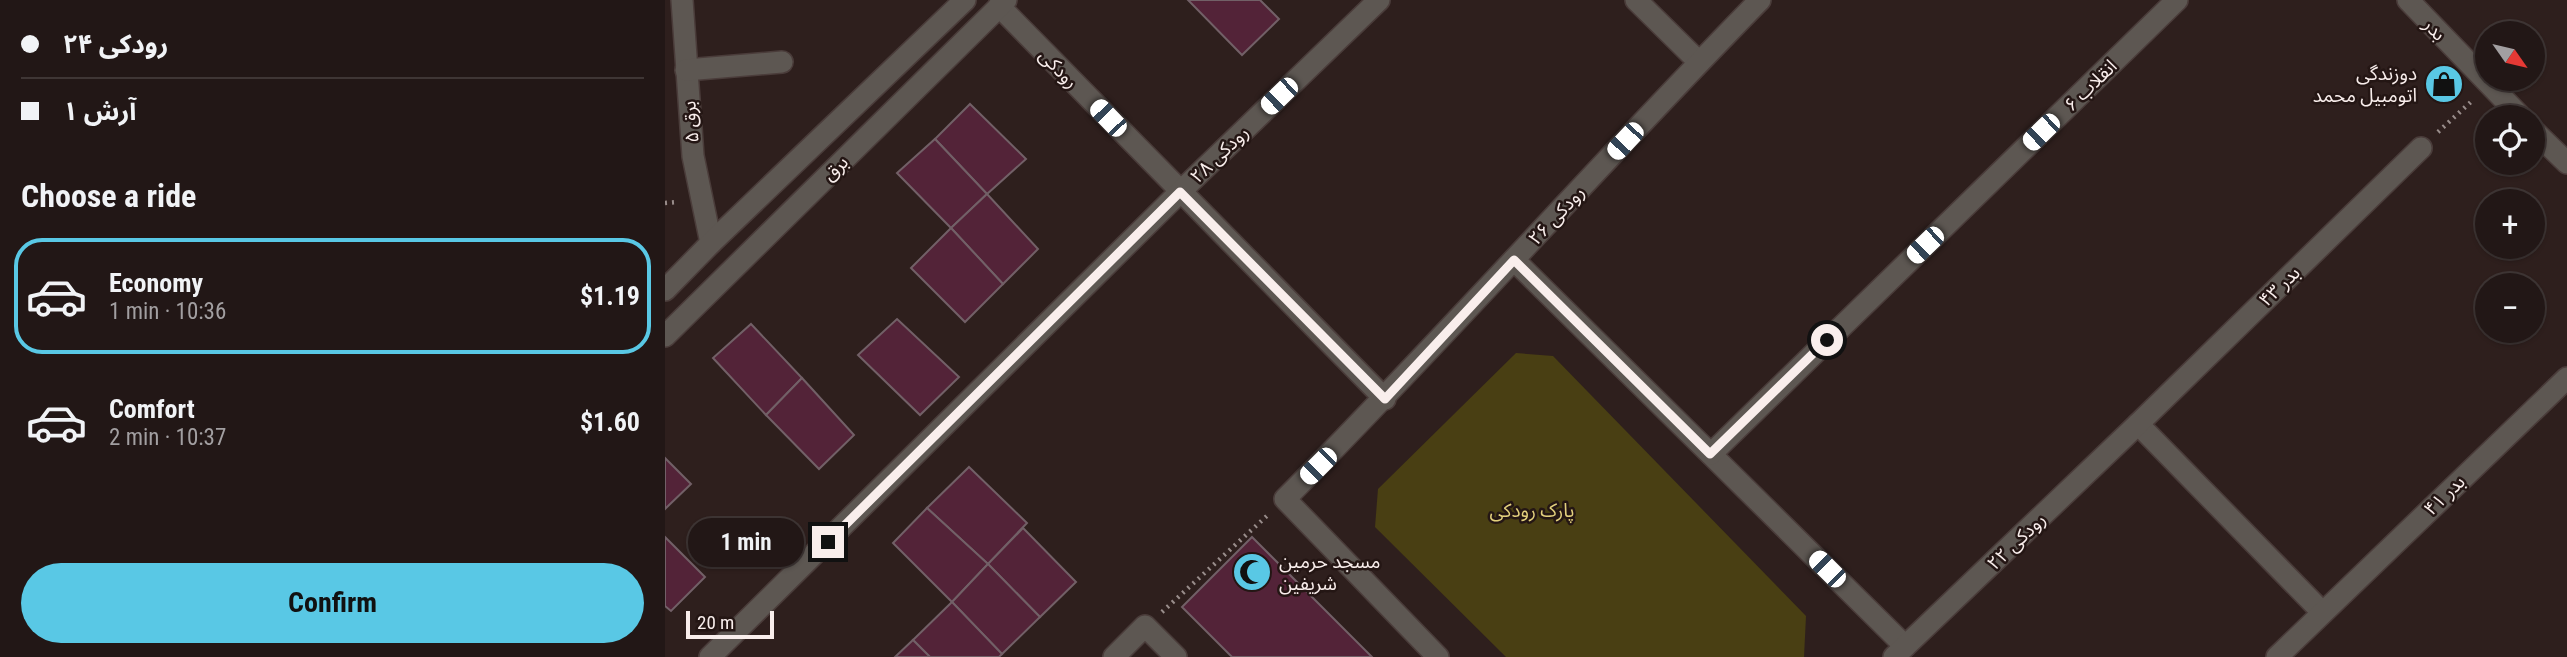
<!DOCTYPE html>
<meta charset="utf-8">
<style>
body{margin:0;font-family:"Roboto Condensed","Noto Sans Arabic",sans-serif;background:#2e2423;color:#f1f3f6;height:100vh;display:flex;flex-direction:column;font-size:26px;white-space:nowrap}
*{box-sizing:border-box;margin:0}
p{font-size:23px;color:#a29fa1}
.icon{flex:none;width:38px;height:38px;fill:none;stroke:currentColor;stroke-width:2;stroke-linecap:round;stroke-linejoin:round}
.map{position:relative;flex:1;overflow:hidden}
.panel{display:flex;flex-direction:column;background:#221716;width:665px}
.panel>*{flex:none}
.guide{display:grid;align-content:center;height:154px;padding:0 21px;background:#221716}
.needle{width:46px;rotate:124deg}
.fabs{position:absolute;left:1810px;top:21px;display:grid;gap:14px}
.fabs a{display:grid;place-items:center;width:70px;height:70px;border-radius:50%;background:#221716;box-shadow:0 2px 5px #0004,0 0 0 2px #3f3635;font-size:35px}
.scale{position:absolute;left:21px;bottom:18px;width:88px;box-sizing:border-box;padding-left:7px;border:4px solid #f9eeec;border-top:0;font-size:19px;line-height:24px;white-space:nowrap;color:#f9eeec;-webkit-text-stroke:5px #241614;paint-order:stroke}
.end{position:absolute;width:32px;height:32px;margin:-16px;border:9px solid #f9eeec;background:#111;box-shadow:0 0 0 4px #111}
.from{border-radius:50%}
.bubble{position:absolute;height:49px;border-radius:24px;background:#221716;box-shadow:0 2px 5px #0004,0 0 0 2px #3f3635;font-size:23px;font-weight:700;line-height:49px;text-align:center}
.car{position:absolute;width:21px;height:42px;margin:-21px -10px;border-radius:9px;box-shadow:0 0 5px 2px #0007;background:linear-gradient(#fff 24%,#345 0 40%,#fff 0 76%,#345 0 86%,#fff 0)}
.guide b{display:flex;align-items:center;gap:24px;height:66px;font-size:26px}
.guide b+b{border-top:2px solid #3f3635}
.guide i{width:18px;height:18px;background:#f1f3f6}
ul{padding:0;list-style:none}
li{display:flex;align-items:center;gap:21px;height:116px;margin:0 14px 10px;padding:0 7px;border:4px solid transparent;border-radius:28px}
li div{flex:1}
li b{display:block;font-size:26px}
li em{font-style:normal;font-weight:700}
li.selected{border-color:#59c8e5}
li>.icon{width:63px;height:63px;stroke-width:1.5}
h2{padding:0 21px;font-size:32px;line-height:84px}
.action{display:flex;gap:14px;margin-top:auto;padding:14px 21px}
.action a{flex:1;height:80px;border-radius:42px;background:#59c8e5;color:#111;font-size:28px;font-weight:700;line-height:80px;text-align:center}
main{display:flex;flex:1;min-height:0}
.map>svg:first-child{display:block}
.green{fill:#493f13}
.building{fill:#532338;stroke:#726067;stroke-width:2}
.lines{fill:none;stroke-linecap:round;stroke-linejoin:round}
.minor-casing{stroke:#4a3c3a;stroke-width:24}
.tertiary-casing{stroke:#4a3c3a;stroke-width:24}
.path{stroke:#998d8b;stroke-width:4.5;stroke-dasharray:2 5;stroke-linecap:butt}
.minor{stroke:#5d5752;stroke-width:21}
.tertiary{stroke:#5d5752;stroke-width:21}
.route{stroke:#f9eeec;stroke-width:9}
.labels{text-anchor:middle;stroke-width:5;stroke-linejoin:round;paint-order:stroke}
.street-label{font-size:19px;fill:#f9eeec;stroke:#241614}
.poi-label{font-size:19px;fill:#f9eeec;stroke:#241614;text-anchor:end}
.park-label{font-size:19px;fill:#e3d07d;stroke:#241614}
</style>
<main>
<section class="panel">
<div class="guide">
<b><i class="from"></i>رودکی ۲۴</b>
<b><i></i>آرش ۱</b>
</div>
<h2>Choose a ride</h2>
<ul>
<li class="selected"><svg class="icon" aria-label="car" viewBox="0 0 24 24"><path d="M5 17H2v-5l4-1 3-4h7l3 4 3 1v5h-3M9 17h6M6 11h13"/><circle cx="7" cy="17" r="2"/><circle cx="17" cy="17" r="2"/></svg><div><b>Economy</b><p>1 min · 10:36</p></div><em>$1.19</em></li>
<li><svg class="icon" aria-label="car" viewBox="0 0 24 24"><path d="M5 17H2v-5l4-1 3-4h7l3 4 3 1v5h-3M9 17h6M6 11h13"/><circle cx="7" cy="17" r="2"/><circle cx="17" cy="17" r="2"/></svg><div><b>Comfort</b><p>2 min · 10:37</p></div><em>$1.60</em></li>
</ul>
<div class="action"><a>Confirm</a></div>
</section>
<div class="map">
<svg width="1902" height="657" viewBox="0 0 1902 657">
<rect width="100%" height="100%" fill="#2e1f1d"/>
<path class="green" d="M851 353 888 356 1141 616 1139 657H841L710 527 713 489Z"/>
<g class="building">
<path d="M523 0H595L614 19 577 55Z"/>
<path d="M305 104 361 159 322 194 270 139Z"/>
<path d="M270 139 322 194 286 228 232 173Z"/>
<path d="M322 194 373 249 338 284 286 228Z"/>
<path d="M286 228 338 284 300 322 246 268Z"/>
<path d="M232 319 294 377 255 415 193 355Z"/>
<path d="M86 324 137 378 101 415 48 358Z"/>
<path d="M137 378 189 435 154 469 101 415Z"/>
<path d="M0 458 26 484 0 509Z"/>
<path d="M304 467 362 523 323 564 262 508Z"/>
<path d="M262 508 323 564 287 602 228 543Z"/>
<path d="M358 528 411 582 375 617 323 564Z"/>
<path d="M0 537 40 577 6 611 0 606Z"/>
<path d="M587 537 707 657H567L517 607Z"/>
<path d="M323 564 375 617 337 654 287 602Z"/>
<path d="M287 602 337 654 334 657H265L248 640Z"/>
<path d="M248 640 265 657H230Z"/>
</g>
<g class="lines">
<defs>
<g id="minor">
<path d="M17 0 28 156 46 243"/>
<path d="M971 0 1034 62"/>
<path d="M334 6 720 399"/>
<path d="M21 70 117 62"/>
<path d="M849 260 1240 646"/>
<path d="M1473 424 1657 612"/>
<path d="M1046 454 1512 0"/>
<path d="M45 657 515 192 714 0"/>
<path d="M449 657 480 626 511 657"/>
<path d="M773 657 620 499C782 336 934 164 1095 0"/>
<path d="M1229 657 1473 424 1756 148"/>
<path d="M1612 657 1902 378"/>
</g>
<g id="tertiary">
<path d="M1743 0 1856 117"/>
<path d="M1867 129 1902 163"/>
<path d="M0 290 46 243 300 0"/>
<path d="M0 336 341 0"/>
</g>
</defs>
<use href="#minor" class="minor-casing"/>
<use href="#tertiary" class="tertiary-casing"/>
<g class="path">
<path d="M1773 132 1808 100"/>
<path d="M0 203 13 202"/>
<path d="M497 612 604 514"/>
</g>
<use href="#minor" class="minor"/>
<use href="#tertiary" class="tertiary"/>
</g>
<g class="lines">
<path class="route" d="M163 542 515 192 720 399 849 260 1045 454 1162 340"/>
</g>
<defs>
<symbol id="shop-disc" viewBox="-11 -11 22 22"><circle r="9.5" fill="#59c8e5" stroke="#241614"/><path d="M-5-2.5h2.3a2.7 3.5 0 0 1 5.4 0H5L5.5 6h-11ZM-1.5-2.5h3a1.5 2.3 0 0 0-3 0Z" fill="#111"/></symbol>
<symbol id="mosque-disc" viewBox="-11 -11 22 22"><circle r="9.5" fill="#59c8e5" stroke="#241614"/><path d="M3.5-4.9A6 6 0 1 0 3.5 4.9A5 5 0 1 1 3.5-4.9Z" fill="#111"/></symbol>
</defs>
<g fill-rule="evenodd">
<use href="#shop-disc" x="1757" y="62" width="44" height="44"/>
<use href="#mosque-disc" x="565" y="550" width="44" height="44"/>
</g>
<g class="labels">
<g class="street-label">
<text transform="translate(1770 29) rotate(47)" y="7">بدر</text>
<text transform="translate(394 68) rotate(46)" y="7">رودکی</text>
<text transform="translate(1425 85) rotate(-44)" y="7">انقلاب ۶</text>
<text transform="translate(25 122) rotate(-95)" y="7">برق ۵</text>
<text transform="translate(554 154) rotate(-44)" y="7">رودکی ۲۸</text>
<text transform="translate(170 168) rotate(-45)" y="7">برق</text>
<text transform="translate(891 215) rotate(-47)" y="7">رودکی ۲۶</text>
<text transform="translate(1614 286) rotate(-44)" y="7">بدر ۴۳</text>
<text transform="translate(1779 495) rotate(-44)" y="7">بدر ۴۱</text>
<text transform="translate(1351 541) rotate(-44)" y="7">رودکی ۲۲</text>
</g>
<g class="poi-label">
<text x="1752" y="80">دوزندگی<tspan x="1752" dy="22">اتومبیل محمد</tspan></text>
<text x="614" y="568" text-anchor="start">مسجد حرمین<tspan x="614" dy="22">شریفین</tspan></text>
</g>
<g class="park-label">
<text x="867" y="517">پارک رودکی</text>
</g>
</g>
</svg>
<div class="fabs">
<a><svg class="needle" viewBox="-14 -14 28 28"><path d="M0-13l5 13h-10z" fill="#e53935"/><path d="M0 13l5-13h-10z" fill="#a29fa1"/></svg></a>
<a><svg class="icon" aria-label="locate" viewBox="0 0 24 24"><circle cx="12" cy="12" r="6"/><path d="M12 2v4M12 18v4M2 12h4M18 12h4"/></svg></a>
<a>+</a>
<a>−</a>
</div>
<div class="scale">20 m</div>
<i class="end from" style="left:1162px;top:340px"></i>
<i class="end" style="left:163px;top:542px"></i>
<div class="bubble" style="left:23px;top:518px;width:116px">1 min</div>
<i class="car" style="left:614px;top:96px;rotate:226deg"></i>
<i class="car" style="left:443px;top:118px;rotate:316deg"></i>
<i class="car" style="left:1376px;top:132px;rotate:226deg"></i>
<i class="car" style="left:960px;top:141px;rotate:223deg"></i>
<i class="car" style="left:1260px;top:245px;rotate:226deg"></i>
<i class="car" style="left:653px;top:466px;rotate:225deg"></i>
<i class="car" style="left:1162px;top:569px;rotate:315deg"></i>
</div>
</main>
